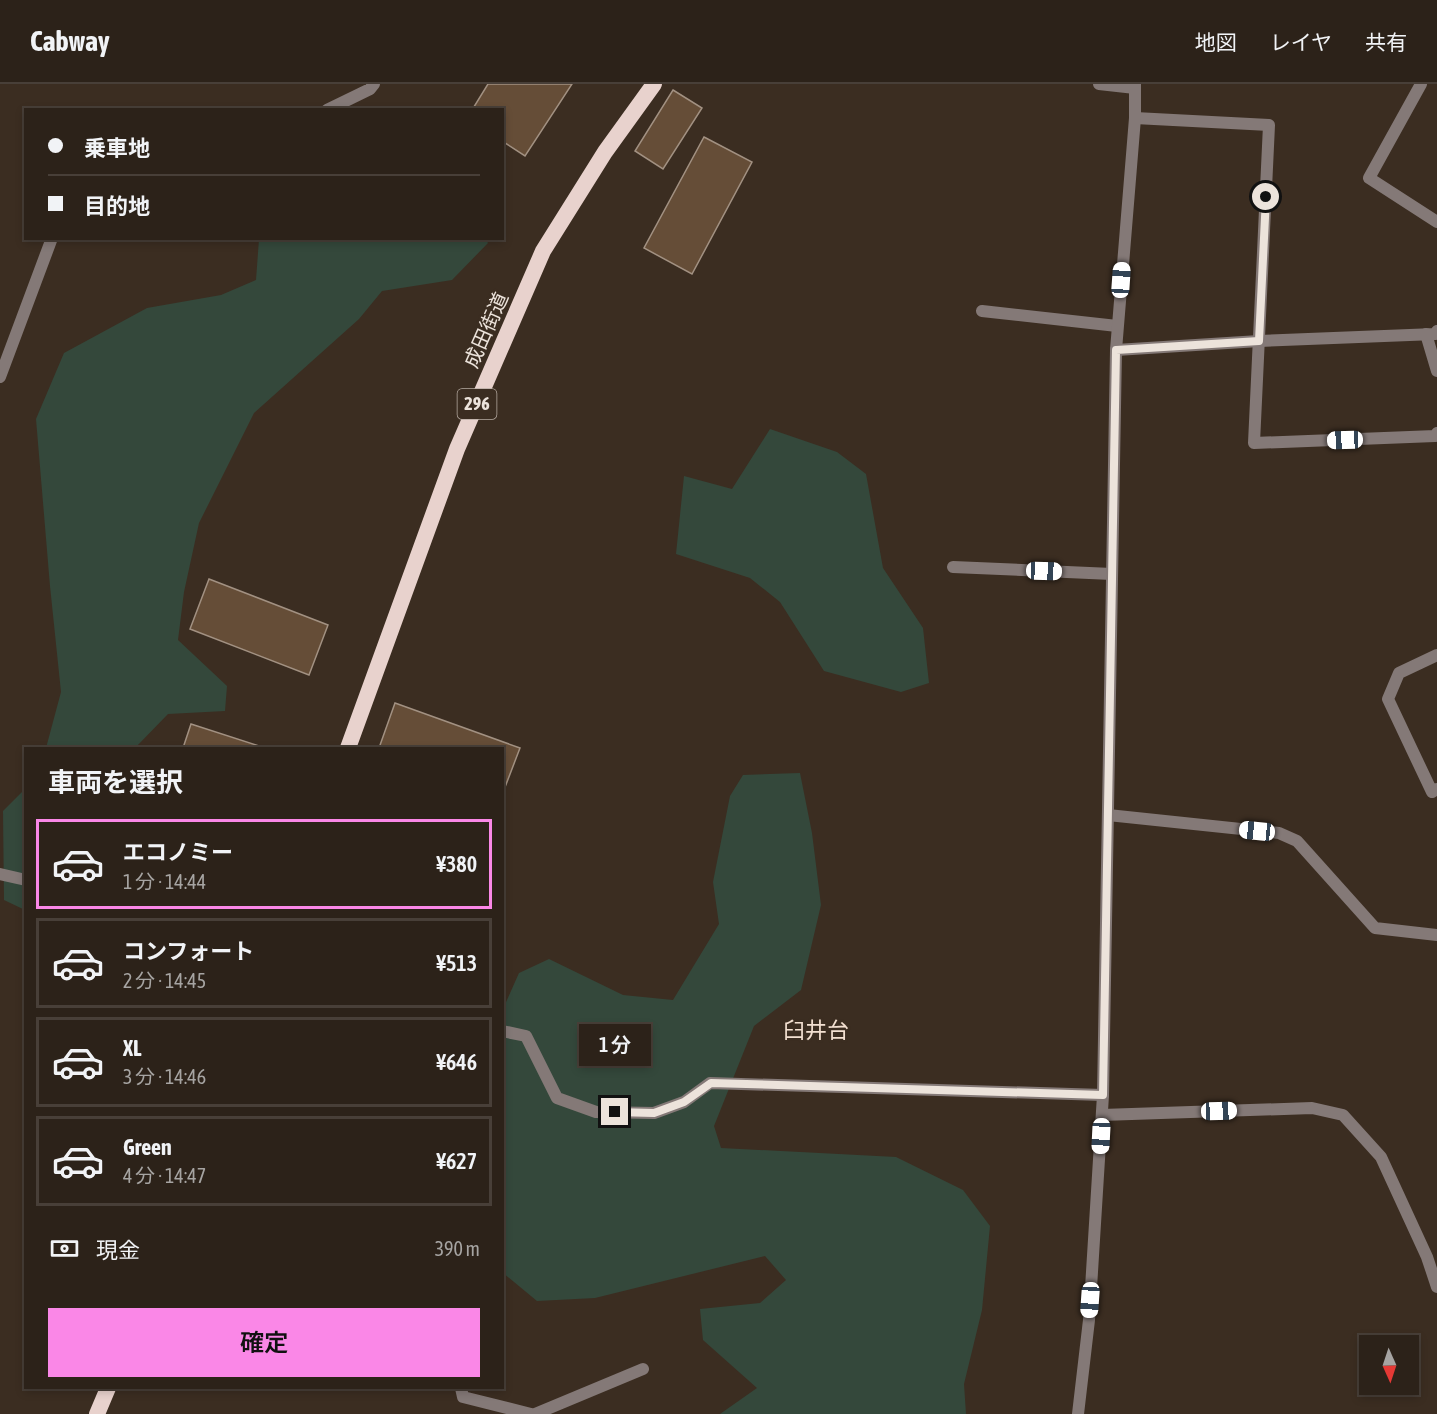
<!DOCTYPE html>
<html lang="ja">
<meta charset="utf-8">
<style>
body{margin:0;font-family:"Asap Condensed","Noto Sans JP",sans-serif;background:#382f26;color:#f1f3f6;height:100vh;display:flex;flex-direction:column;font-size:22px;white-space:nowrap}
*{box-sizing:border-box;margin:0}
p{font-size:20px;color:#a6a4a2}
.icon{flex:none;width:33px;height:33px;fill:none;stroke:currentColor;stroke-width:2;stroke-linecap:round;stroke-linejoin:round}
.map{position:relative;flex:1;overflow:hidden}
.drawer{position:absolute;left:24px;top:663px;width:480px;height:642px;display:flex;flex-direction:column;background:#2c2219;border-radius:0px;box-shadow:0 3px 9px #0003,0 0 0 2px #483f38}
.drawer>*{flex:none}
.hud{position:absolute;left:24px;top:24px;width:480px;height:132px;border-radius:0px;box-shadow:0 3px 9px #0003,0 0 0 2px #483f38;display:grid;align-content:center;height:132px;padding:0 24px;background:#2c2219}
.needle{width:39px;rotate:177deg}
.fabs{position:absolute;left:1359px;top:1251px;display:grid;gap:12px}
.fabs a{display:grid;place-items:center;width:60px;height:60px;border-radius:0px;background:#2c2219;box-shadow:0 3px 9px #0003,0 0 0 2px #483f38;font-size:30px}
.end{position:absolute;width:27px;height:27px;margin:-14px;border:8px solid #ece3db;background:#111;box-shadow:0 0 0 3px #111}
.from{border-radius:50%}
.bubble{position:absolute;height:42px;border-radius:0px;background:#2c2219;box-shadow:0 3px 9px #0003,0 0 0 2px #483f38;font-size:20px;font-weight:600;line-height:42px;text-align:center}
.car{position:absolute;width:18px;height:36px;margin:-18px -9px;border-radius:8px;box-shadow:0 0 4px 2px #0007;background:linear-gradient(#fff 24%,#345 0 40%,#fff 0 76%,#345 0 86%,#fff 0)}
.hud b{display:flex;align-items:center;gap:21px;height:57px;font-size:22px}
.hud b+b{border-top:2px solid #483f38}
.hud i{width:15px;height:15px;background:#f1f3f6}
ul{padding:0;list-style:none}
li{display:flex;align-items:center;gap:18px;height:90px;margin:0 12px 9px;padding:0 12px;border:3px solid #483f38;border-radius:0px}
li div{flex:1}
li b{display:block;font-size:22px}
li em{font-style:normal;font-weight:600}
li.current{border-color:#fa87e7}
li>.icon{width:54px;height:54px;stroke-width:1.5}
h2{padding:0 24px;font-size:27px;line-height:72px}
.pay{display:flex;align-items:center;gap:15px;height:66px;padding:0 24px;font-size:22px}
.pay p{margin-inline-start:auto}
.action{display:flex;gap:12px;margin-top:auto;padding:12px 24px}
.action a{flex:1;height:69px;border-radius:0px;background:#fa87e7;color:#111;font-size:24px;font-weight:600;line-height:69px;text-align:center}
header{display:flex;align-items:center;gap:36px;box-sizing:border-box;height:84px;padding:0 30px;background:#2c2219;border-bottom:2px solid #483f38}
header strong{font-size:28px}
nav{display:flex;gap:33px;margin-inline-start:auto;font-size:21px}
.map>svg:first-child{display:block}
.green{fill:#34483b}
.building{fill:#654d37;stroke:#a29182;stroke-width:1.5}
.lines{fill:none;stroke-linecap:round;stroke-linejoin:round}
.minor{stroke:#847977;stroke-width:12}
.trunk{stroke:#e8d2cd;stroke-width:16}
.route{stroke:#ece3db;stroke-width:8}
.labels{text-anchor:middle;stroke-width:5;stroke-linejoin:round;paint-order:stroke}
.shield{fill:#3b2d21;stroke:#b7aca3;stroke-width:1.5}
.shield-label{font-size:18px;font-weight:bold;fill:#ece3db}
.street-label{font-size:20px;fill:#ece3db;stroke:#3b2d21}
.quarter-label{font-size:22px;fill:#f3e0d1;stroke:#3b2d21}
</style>
<header>
<strong>Cabway</strong>
<nav><a>地図</a><a>レイヤ</a><a>共有</a></nav>
</header>
<div class="map">
<svg width="1437" height="1330" viewBox="0 0 1437 1330">
<rect width="100%" height="100%" fill="#3b2d21"/>
<g class="green">
<path d="M485 154 488 159 452 196 382 207 359 235 254 329 199 439 184 508 178 556 227 602 225 627 168 630 135 664H46L61 608 50 502 36 335 64 269 147 224 221 211 256 196 259 155Z"/>
<path d="M770 345 837 368 866 390 883 484 923 544 929 599 901 608 824 587 780 518 750 494 676 470 684 392 732 405Z"/>
<path d="M800 689 812 749 821 821 801 906 754 942 714 1042 721 1064 896 1073 963 1106 990 1142 982 1226 964 1300 966 1330H720L757 1304 703 1256 700 1225 760 1219 786 1196 765 1172 595 1214 537 1217 503 1189V925L519 889 549 875 623 911 673 916 719 840 713 798 730 712 743 691Z"/>
<path d="M25 705V826L4 816 3 727Z"/>
</g>
<g class="building">
<path d="M488 0H572L525 72 502 57V26H472Z"/>
<path d="M673 6 702 24 663 85 635 67Z"/>
<path d="M704 53 752 78 692 190 644 164Z"/>
<path d="M209 495 328 541 309 591 190 545Z"/>
<path d="M395 619 520 664 502 711V664H379Z"/>
<path d="M191 640 262 663V664H183Z"/>
</g>
<g class="lines">
<g class="minor">
<path d="M1099 0 1135 4"/>
<path d="M1421 0 1369 94 1437 138"/>
<path d="M327 26 370 5 374 0"/>
<path d="M1135 34 1269 41 1254 359 1435 352 1437 349"/>
<path d="M982 227 1117 242"/>
<path d="M1426 250 1437 287"/>
<path d="M1116 266 1259 257 1435 250 1437 247"/>
<path d="M0 293 52 154"/>
<path d="M953 483 1112 490"/>
<path d="M1437 571 1399 589 1388 615 1432 708 1437 705"/>
<path d="M1108 731 1279 749 1297 757 1375 844 1437 851"/>
<path d="M0 790 26 796"/>
<path d="M502 947 526 952 557 1014 596 1028 654 1029 684 1018 710 999 1103 1011"/>
<path d="M1102 1031 1312 1024 1343 1031 1381 1073 1427 1173 1437 1203"/>
<path d="M461 1304 463 1313 531 1330"/>
<path d="M535 1330 643 1285"/>
<path d="M1078 1330 1089 1236 1103 1011 1116 266 1135 34V0"/>
</g>
<g class="trunk">
<path d="M348 664 457 365 543 167 605 68 654 0"/>
<path d="M97 1330 108 1304"/>
</g>
</g>
<g class="lines">
<path class="route" d="M615 1028 654 1029 684 1018 711 999 1103 1011 1116 266 1259 257 1266 113"/>
</g>
<g class="labels">
<rect class="shield" x="457.5" y="305" width="39" height="30" rx="4.5"/>
<g class="shield-label">
<text x="477" y="326">296</text>
</g>
<g class="street-label">
<text transform="translate(486 246) rotate(-66)" y="7">成田街道</text>
</g>
<g class="quarter-label">
<text x="816" y="954">臼井台</text>
</g>
</g>
</svg>
<div class="fabs">
<a><svg class="needle" viewBox="-14 -14 28 28"><path d="M0-13l5 13h-10z" fill="#e53935"/><path d="M0 13l5-13h-10z" fill="#a6a4a2"/></svg></a>
</div>
<i class="end from" style="left:1266px;top:113px"></i>
<i class="end" style="left:615px;top:1028px"></i>
<div class="bubble" style="left:579px;top:940px;width:72px">1 分</div>
<i class="car" style="left:1121px;top:196px;rotate:4deg"></i>
<i class="car" style="left:1345px;top:356px;rotate:268deg"></i>
<i class="car" style="left:1044px;top:487px;rotate:92deg"></i>
<i class="car" style="left:1257px;top:747px;rotate:276deg"></i>
<i class="car" style="left:1219px;top:1027px;rotate:88deg"></i>
<i class="car" style="left:1101px;top:1052px;rotate:183deg"></i>
<i class="car" style="left:1090px;top:1216px;rotate:184deg"></i>
<div class="hud">
<b><i class="from"></i>乗車地</b>
<b><i></i>目的地</b>
</div>
<section class="drawer">
<h2>車両を選択</h2>
<ul>
<li class="current"><svg class="icon" aria-label="car" viewBox="0 0 24 24"><path d="M5 17H2v-5l4-1 3-4h7l3 4 3 1v5h-3M9 17h6M6 11h13"/><circle cx="7" cy="17" r="2"/><circle cx="17" cy="17" r="2"/></svg><div><b>エコノミー</b><p>1 分 · 14:44</p></div><em>¥380</em></li>
<li><svg class="icon" aria-label="car" viewBox="0 0 24 24"><path d="M5 17H2v-5l4-1 3-4h7l3 4 3 1v5h-3M9 17h6M6 11h13"/><circle cx="7" cy="17" r="2"/><circle cx="17" cy="17" r="2"/></svg><div><b>コンフォート</b><p>2 分 · 14:45</p></div><em>¥513</em></li>
<li><svg class="icon" aria-label="car" viewBox="0 0 24 24"><path d="M5 17H2v-5l4-1 3-4h7l3 4 3 1v5h-3M9 17h6M6 11h13"/><circle cx="7" cy="17" r="2"/><circle cx="17" cy="17" r="2"/></svg><div><b>XL</b><p>3 分 · 14:46</p></div><em>¥646</em></li>
<li><svg class="icon" aria-label="car" viewBox="0 0 24 24"><path d="M5 17H2v-5l4-1 3-4h7l3 4 3 1v5h-3M9 17h6M6 11h13"/><circle cx="7" cy="17" r="2"/><circle cx="17" cy="17" r="2"/></svg><div><b>Green</b><p>4 分 · 14:47</p></div><em>¥627</em></li>
</ul>
<div class="pay"><svg class="icon" aria-label="cash" viewBox="0 0 24 24"><path d="M3 7h18v10H3z"/><circle cx="12" cy="12" r="2"/></svg>現金<p>390 m</p></div>
<div class="action"><a>確定</a></div>
</section>
</div>
